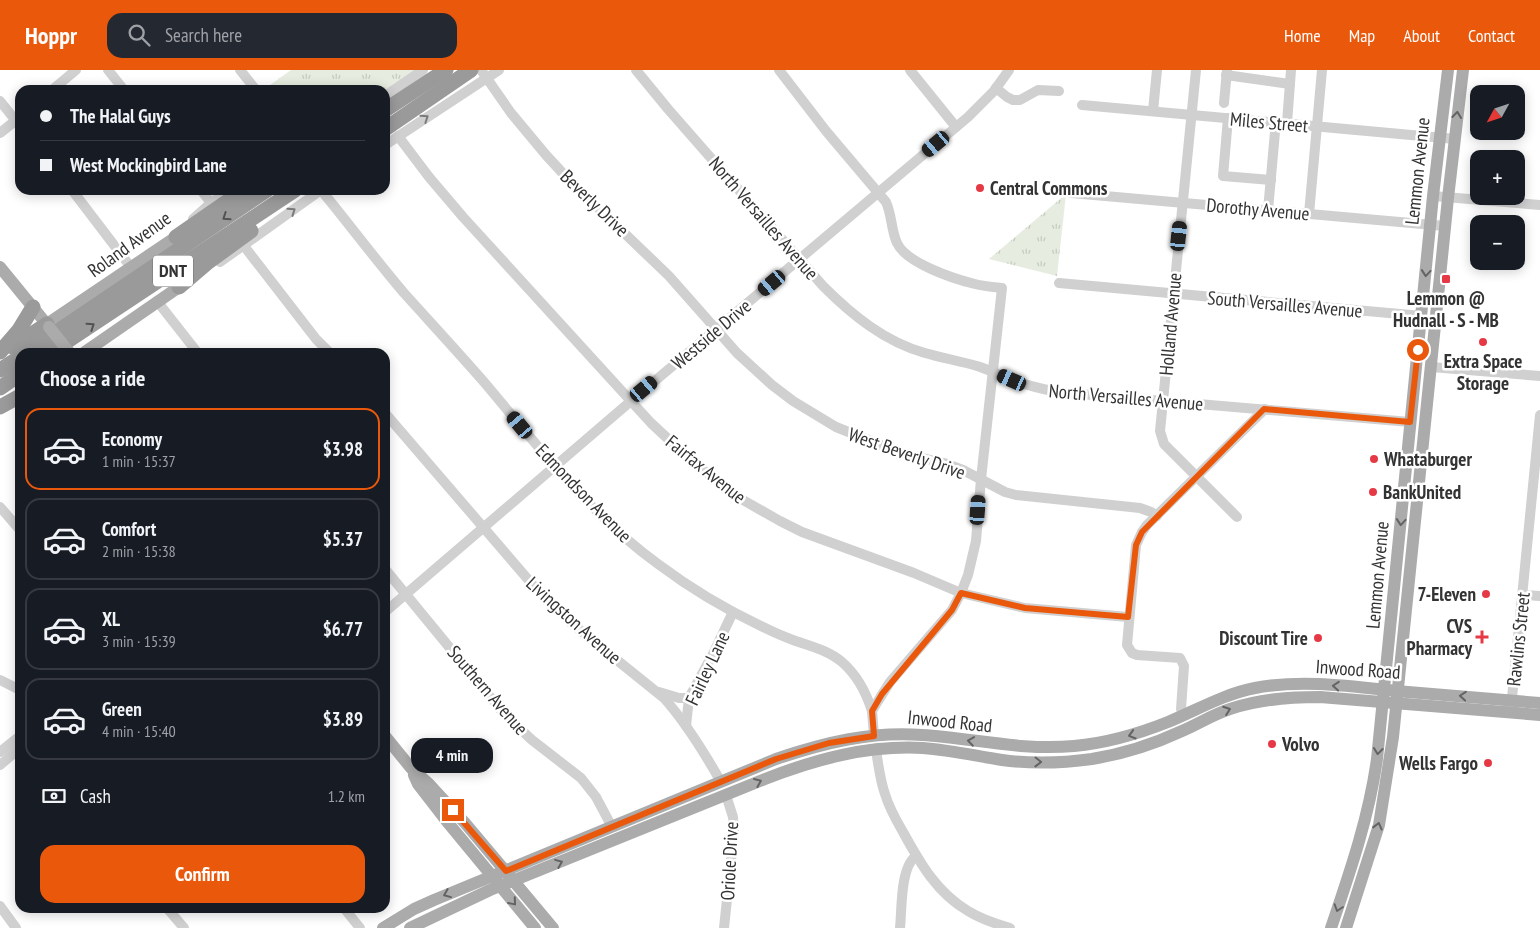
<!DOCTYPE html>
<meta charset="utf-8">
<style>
body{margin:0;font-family:"PT Sans Narrow",sans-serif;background:#242831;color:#f1f3f6;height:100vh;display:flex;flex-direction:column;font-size:19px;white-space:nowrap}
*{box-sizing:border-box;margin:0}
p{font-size:16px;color:#9ea1a6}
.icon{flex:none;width:28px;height:28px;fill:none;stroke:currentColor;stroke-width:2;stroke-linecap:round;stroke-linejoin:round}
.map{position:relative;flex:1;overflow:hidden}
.details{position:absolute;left:15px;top:278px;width:375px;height:565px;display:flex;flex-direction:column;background:#171b24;border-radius:15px;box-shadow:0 2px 12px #0003}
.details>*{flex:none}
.guide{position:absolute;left:15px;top:15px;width:375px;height:110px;border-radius:15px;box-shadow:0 2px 12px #0003;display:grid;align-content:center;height:110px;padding:0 25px;background:#171b24}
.needle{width:32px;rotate:230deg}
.buttons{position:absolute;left:1470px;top:15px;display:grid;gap:10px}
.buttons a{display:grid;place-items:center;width:55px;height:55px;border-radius:10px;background:#171b24;box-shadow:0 2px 12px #0003;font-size:25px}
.end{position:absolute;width:22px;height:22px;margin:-11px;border:6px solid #ea580c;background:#fff;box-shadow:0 0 0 2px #fff}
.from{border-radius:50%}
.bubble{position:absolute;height:35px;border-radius:15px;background:#171b24;box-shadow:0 2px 12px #0003;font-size:16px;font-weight:600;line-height:35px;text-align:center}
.car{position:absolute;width:15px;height:30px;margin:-15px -8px;border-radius:6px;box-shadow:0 0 4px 1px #0007;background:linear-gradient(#222 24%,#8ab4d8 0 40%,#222 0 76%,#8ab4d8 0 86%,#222 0)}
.guide b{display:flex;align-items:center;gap:18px;height:48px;font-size:19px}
.guide b+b{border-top:1px solid #363941}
.guide i{width:12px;height:12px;background:#f1f3f6}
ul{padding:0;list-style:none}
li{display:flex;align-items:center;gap:15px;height:82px;margin:0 10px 8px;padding:0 15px;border:2px solid #363941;border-radius:15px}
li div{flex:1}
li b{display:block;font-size:19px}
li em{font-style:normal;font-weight:600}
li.active{border-color:#ea580c}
li>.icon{width:45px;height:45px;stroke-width:1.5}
h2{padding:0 25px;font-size:22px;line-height:60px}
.pay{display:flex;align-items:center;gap:12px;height:55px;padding:0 25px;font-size:19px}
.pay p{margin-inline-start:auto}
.action{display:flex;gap:10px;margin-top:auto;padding:10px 25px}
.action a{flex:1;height:58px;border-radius:15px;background:#ea580c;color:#fff;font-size:20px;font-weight:600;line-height:58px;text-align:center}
header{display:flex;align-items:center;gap:30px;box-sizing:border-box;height:70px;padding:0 25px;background:#ea580c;color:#fff}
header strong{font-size:24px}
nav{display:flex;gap:28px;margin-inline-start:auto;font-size:18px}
.search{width:350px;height:45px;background:#242831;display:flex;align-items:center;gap:12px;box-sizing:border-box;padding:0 18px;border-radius:15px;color:#9ea1a6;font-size:19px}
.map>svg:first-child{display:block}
.park{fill:url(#park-tufts)}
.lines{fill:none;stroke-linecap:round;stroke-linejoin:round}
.minor{stroke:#d0d0d0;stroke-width:10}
.major{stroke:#ababab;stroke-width:12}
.highway{stroke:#9a9a9a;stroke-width:15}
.major-bridge{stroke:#ababab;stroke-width:12}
.oneway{stroke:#636363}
.oneway2{stroke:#7a7a7a}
.oneway3{stroke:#525252}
.route{stroke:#ea580c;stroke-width:6}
.poi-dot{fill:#e63946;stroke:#fff;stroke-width:2}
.labels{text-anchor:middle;stroke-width:5;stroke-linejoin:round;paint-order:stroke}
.shield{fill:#fff;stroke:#707070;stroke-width:1}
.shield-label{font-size:18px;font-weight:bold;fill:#333}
.street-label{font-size:19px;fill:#333;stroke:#fff}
.poi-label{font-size:19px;font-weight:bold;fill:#333;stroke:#fff;text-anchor:start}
</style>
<header>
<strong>Hoppr</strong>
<div class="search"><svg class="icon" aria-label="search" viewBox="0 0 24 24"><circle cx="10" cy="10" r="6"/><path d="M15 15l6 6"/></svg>Search here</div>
<nav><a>Home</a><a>Map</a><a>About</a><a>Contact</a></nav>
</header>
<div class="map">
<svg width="1540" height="858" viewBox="0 0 1540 858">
<defs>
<pattern id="park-tufts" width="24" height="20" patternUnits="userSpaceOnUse" patternTransform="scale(1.25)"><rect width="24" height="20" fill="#e6ecdf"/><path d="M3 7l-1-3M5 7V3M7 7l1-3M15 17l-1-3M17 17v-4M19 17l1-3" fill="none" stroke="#c6cbc0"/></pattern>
</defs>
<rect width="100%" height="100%" fill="#fff"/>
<g class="park">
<path d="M291 0H415L385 20H263Z"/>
<path d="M1066 124 1057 206 989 189Z"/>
</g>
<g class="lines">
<g class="minor">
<path d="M108 0 124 20"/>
<path d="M240 0 256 20"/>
<path d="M481 0 511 43 546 85 569 110 669 206 737 283 772 315 793 331 836 357 901 383 944 393 963 400 1005 422 1016 425 1140 438 1151 442 1157 446"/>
<path d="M636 0 668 39 823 216C852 245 885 272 925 283 942 288 960 291 977 296 990 300 1001 306 1013 310 1027 316 1042 319 1057 322L1410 352"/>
<path d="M779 0 826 61 886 132C892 145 891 160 897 173 906 193 954 209 975 214 983 216 993 217 1002 218L981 409 976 471 968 505 961 523 952 540 890 612 878 631 872 641 874 665"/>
<path d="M910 0 956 57"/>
<path d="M1196 0 1160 361 1164 374 1237 447"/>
<path d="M1226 5 1290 14"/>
<path d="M996 18 1007 27 1013 30H1020L1038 20 1059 21"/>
<path d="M52 20 76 0"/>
<path d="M385 26 423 0"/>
<path d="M0 31 20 56"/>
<path d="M1224 33 1227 0"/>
<path d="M1082 35 1455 69"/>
<path d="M1153 41 1157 0"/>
<path d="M1228 48 1223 106 1271 110"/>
<path d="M1287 53 1291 0"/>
<path d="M0 63 20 47"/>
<path d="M398 66 429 107 463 147 651 353 694 393 743 430 780 451 802 462 914 503 961 523 1025 538 1128 547"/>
<path d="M385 75 499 0"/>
<path d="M72 120 130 196"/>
<path d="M201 120 211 133"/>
<path d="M321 120C349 154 375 189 404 223 431 253 458 282 484 312 538 376 590 445 658 494 690 518 725 539 761 556 771 561 782 566 793 570 810 576 828 580 842 592 857 605 866 622 872 641"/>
<path d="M1071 123 1445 156"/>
<path d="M1433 126 1540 135"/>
<path d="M1268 140 1275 62"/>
<path d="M1309 144 1322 0"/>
<path d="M193 149 211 133 230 120"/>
<path d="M244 176 316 269 329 282"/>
<path d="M220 192 321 120"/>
<path d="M1059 213 1422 246"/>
<path d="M157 231 197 282"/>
<path d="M1431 297 1540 306"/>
<path d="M385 343 538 521 571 553 664 628C687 654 704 682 721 712"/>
<path d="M0 437 20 460"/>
<path d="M385 499 505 645 532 670 581 708 596 727 612 757"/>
<path d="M1522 525 1540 526"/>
<path d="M385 542 631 331 968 47 994 21 1009 0"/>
<path d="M0 610 20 620"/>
<path d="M659 622 679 628H689"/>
<path d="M1511 638 1540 345"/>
<path d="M1184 645 1181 639 1184 596 1180 588 1137 585 1132 583 1127 575 1136 475 1142 462 1147 455 1265 339"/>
<path d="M686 656 689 628 713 584 733 542"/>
<path d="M876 679C878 694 880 710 885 724 889 738 896 750 903 762 920 793 937 823 968 841 981 849 996 854 1010 858"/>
<path d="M0 682 20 666"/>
<path d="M0 695 20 678"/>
<path d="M0 836 16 858"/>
<path d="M167 838 184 858"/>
<path d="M344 838 360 858"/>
<path d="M724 858 734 762 733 747 726 725"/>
<path d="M900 858C902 840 900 797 916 786"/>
</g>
<g class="major">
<path d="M0 197 49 257"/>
<path d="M47 254 176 167"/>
<path d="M85 282 179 217"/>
<path d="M385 666 411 698 429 714 465 753 553 858"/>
<path d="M414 705 418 714 449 754 535 858"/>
<path d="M383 858 414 839 434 830 776 689C823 673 871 661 922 665 973 668 1022 681 1074 676 1107 673 1138 664 1168 652 1197 640 1224 624 1255 618 1301 609 1350 616 1396 621 1444 625 1492 629 1540 633"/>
<path d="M410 858 490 820 765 709C816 689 868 675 923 678 950 680 976 686 1002 690 1032 694 1063 693 1092 689 1123 684 1154 674 1182 661 1198 654 1214 644 1230 639 1260 629 1289 627 1320 627L1540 645"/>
<path d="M1331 858C1350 802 1369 747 1377 689L1433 126 1448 0"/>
<path d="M1346 858 1379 755 1393 667 1448 128 1463 0"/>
</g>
<g class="highway">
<path d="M385 40 446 0"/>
<path d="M385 59 471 0"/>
<path d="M176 167 244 120"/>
<path d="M179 217 207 193 251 161"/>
<path d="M12 277 47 254"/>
<path d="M0 282 19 260 33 237"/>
<path d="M27 282 267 120"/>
<path d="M51 282 295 120"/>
<path d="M0 300 20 287"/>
<path d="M0 318 20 304"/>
<path d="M0 337 20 326"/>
</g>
<path class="major-bridge" d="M49 257 69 282"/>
</g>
<defs><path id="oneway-chevron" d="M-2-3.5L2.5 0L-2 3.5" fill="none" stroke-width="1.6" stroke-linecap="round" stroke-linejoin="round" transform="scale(1.25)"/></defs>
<g class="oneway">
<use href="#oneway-chevron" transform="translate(1457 45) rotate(-84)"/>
<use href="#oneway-chevron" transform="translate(1426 203) rotate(95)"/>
<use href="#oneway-chevron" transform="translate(1401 452) rotate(95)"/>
<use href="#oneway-chevron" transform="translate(1336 616) rotate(-176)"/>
<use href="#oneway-chevron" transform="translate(1463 626) rotate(-175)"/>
<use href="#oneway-chevron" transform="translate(1227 640) rotate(-20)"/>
<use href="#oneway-chevron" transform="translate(1132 665) rotate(163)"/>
<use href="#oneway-chevron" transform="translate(971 671) rotate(-172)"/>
<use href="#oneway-chevron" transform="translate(1378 681) rotate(96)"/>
<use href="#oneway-chevron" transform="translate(1038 692) rotate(1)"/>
<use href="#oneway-chevron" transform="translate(758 712) rotate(-23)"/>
<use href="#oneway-chevron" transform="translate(1378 756) rotate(-76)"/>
<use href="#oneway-chevron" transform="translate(559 793) rotate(-22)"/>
<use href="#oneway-chevron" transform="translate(447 824) rotate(158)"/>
<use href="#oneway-chevron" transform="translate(513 832) rotate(50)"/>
<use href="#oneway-chevron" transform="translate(1338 838) rotate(108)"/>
</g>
<g class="oneway2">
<use href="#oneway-chevron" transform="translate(425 48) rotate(-34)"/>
<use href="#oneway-chevron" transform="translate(292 141) rotate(-35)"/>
</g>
<g class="oneway3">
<use href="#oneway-chevron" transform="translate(226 147) rotate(146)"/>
<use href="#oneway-chevron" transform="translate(91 256) rotate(-34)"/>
</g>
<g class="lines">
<path class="route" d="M453 740 506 801 776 689 829 673 874 666 872 641 882 624 952 540 961 523 1025 538 1128 547 1136 475 1142 462 1264 339 1410 352 1418 280"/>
</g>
<g class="poi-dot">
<circle cx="980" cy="118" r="5"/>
<rect x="1441" y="204" width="10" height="10" rx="2.5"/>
<circle cx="1483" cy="272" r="5"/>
<circle cx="1374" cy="389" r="5"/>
<circle cx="1373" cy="422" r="5"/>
<circle cx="1486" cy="524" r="5"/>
<path d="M1479.5 559.5h5v5h5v5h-5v5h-5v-5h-5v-5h5z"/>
<circle cx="1318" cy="568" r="5"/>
<circle cx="1272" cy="674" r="5"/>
<circle cx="1488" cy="693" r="5"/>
</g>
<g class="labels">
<rect class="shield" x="153" y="185.5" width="40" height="31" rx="4"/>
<g class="shield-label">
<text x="173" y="207">DNT</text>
</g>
<g class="street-label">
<text transform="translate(1269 52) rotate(5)" y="7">Miles Street</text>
<text transform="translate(1417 101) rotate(-84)" y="7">Lemmon Avenue</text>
<text transform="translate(595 133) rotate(44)" y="7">Beverly Drive</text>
<text transform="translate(1258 139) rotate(5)" y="7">Dorothy Avenue</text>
<text transform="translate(764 148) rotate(49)" y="7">North Versailles Avenue</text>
<text transform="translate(129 174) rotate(-36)" y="7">Roland Avenue</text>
<text transform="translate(1285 234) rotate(5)" y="7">South Versailles Avenue</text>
<text transform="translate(1170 254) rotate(-85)" y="7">Holland Avenue</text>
<text transform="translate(711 264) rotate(-40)" y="7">Westside Drive</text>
<text transform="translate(1126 327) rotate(5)" y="7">North Versailles Avenue</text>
<text transform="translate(907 383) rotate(19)" y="7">West Beverly Drive</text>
<text transform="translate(706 399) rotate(39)" y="7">Fairfax Avenue</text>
<text transform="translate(584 423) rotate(46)" y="7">Edmondson Avenue</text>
<text transform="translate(1377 505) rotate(-85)" y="7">Lemmon Avenue</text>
<text transform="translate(574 550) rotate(42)" y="7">Livingston Avenue</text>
<text transform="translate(1518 569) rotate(-84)" y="7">Rawlins Street</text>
<text transform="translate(707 598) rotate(-65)" y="7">Fairley Lane</text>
<text transform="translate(1358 599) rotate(4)" y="7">Inwood Road</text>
<text transform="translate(488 620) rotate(49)" y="7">Southern Avenue</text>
<text transform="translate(950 651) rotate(6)" y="7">Inwood Road</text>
<text transform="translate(729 791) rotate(-87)" y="7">Oriole Drive</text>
</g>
<g class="poi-label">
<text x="990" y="125">Central Commons</text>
<text x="1446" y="235" text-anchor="middle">Lemmon @<tspan x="1446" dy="22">Hudnall - S - MB</tspan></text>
<text x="1483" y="298" text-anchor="middle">Extra Space<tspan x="1483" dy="22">Storage</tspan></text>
<text x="1384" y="396">Whataburger</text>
<text x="1383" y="429">BankUnited</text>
<text x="1476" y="531" text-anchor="end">7-Eleven</text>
<text x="1472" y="563" text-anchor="end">CVS<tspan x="1472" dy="22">Pharmacy</tspan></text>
<text x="1308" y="575" text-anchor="end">Discount Tire</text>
<text x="1282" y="681">Volvo</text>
<text x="1478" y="700" text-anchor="end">Wells Fargo</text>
</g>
</g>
</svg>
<div class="buttons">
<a><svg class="needle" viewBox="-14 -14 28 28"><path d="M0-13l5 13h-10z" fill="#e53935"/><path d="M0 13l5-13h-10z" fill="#9ea1a6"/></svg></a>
<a>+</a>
<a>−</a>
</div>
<i class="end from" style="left:1418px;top:280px"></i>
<i class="end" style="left:453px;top:740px"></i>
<div class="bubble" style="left:411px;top:668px;width:82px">4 min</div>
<i class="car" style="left:936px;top:74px;rotate:230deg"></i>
<i class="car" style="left:1179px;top:166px;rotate:6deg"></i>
<i class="car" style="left:772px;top:213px;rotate:230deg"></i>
<i class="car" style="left:1012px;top:310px;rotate:294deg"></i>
<i class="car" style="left:644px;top:319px;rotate:50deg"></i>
<i class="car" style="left:520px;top:355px;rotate:320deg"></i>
<i class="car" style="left:978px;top:440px;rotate:4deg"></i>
<div class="guide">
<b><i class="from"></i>The Halal Guys</b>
<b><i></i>West Mockingbird Lane</b>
</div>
<section class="details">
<h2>Choose a ride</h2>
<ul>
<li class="active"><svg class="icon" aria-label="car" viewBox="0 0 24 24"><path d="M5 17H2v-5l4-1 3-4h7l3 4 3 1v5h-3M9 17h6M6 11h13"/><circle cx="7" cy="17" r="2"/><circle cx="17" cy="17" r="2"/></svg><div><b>Economy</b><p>1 min · 15:37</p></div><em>$3.98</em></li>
<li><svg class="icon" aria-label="car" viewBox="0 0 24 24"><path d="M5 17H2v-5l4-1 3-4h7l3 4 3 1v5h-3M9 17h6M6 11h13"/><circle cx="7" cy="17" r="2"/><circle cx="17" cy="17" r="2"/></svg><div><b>Comfort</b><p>2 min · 15:38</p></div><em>$5.37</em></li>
<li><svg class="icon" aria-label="car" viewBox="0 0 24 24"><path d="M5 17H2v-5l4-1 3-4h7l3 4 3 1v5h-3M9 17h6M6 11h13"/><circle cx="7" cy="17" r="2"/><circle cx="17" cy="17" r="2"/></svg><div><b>XL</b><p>3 min · 15:39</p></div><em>$6.77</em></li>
<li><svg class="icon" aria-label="car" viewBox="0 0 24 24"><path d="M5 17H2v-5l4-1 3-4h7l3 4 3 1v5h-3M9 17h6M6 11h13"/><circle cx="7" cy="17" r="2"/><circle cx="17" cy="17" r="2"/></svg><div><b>Green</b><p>4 min · 15:40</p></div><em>$3.89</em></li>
</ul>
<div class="pay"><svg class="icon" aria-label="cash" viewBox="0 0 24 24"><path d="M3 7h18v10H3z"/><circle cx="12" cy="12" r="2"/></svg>Cash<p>1.2 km</p></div>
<div class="action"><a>Confirm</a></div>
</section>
</div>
